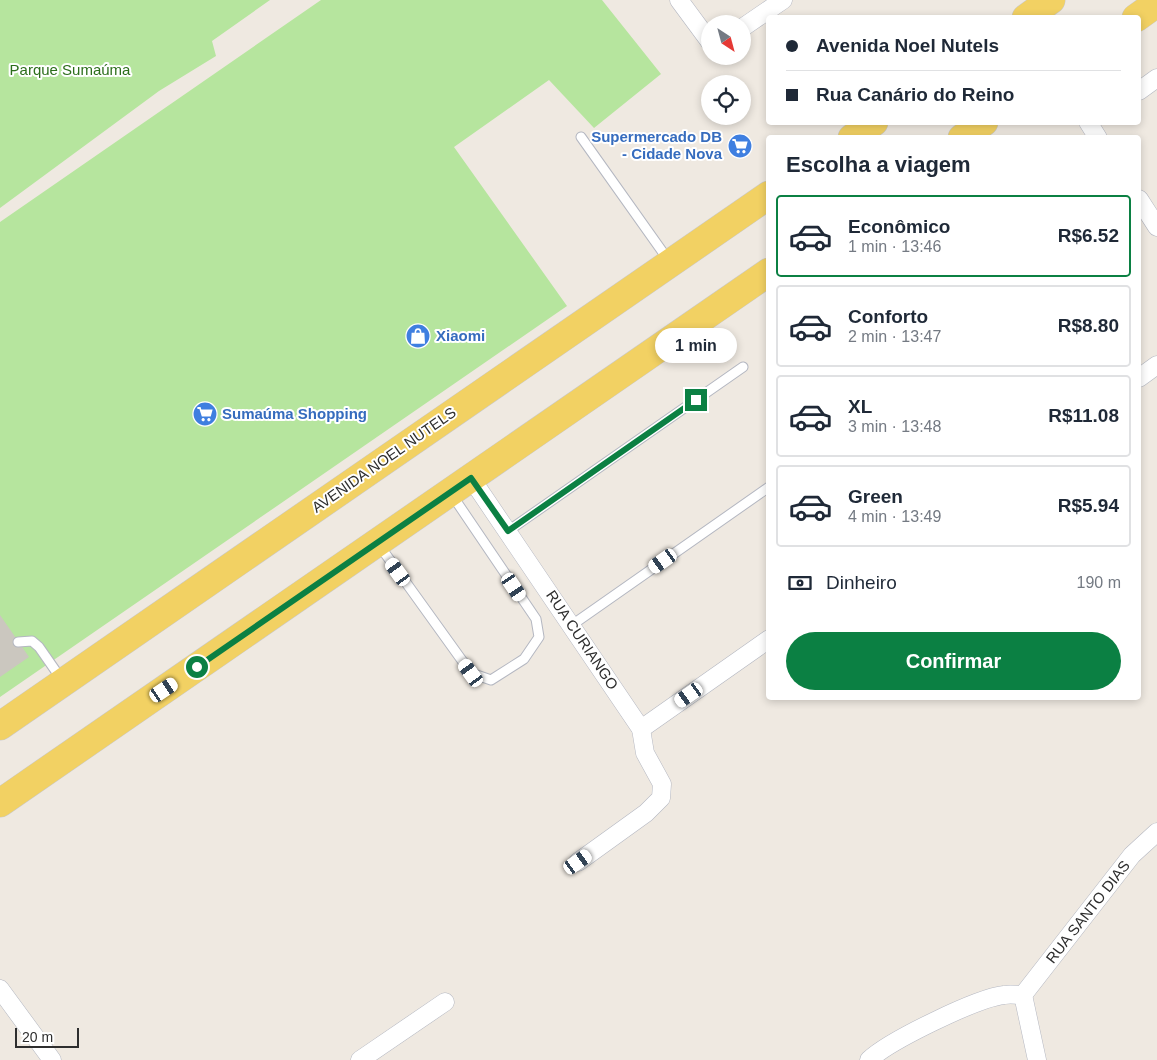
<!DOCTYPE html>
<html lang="pt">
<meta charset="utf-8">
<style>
body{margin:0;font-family:Arial,sans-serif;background:#f6f6f7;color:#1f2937;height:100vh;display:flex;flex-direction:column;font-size:19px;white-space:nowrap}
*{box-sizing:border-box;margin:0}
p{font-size:16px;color:#747a83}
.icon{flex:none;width:28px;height:28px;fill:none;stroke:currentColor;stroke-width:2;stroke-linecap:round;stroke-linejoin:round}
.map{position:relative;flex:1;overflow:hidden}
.sheet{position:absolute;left:766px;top:135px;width:375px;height:565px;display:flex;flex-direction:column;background:#fff;border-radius:5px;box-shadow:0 2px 8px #0003}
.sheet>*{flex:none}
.guide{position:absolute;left:766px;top:15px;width:375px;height:110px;border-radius:5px;box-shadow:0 2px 8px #0003;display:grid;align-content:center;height:110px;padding:0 20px;background:#fff}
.needle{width:32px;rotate:144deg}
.buttons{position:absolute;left:701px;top:15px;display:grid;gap:10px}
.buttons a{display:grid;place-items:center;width:50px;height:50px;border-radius:50%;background:#fff;box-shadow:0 2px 8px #0003;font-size:25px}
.scale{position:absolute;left:15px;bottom:12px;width:64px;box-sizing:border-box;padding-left:5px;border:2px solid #2e2e2e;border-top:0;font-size:14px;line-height:18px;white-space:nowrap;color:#2e2e2e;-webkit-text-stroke:4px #fff;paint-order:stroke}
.end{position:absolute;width:22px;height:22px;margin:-11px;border:6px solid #0b8043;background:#fff;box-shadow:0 0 0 2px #fff}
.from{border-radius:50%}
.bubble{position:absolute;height:35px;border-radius:18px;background:#fff;box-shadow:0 2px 8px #0003;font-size:16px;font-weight:800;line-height:35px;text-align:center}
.car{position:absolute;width:15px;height:30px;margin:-15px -8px;border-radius:6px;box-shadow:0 0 4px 1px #0007;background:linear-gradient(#fff 24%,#345 0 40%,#fff 0 76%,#345 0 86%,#fff 0)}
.guide b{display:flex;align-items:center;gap:18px;height:48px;font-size:19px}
.guide b+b{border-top:1px solid #e0e1e3}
.guide i{width:12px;height:12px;background:#1f2937}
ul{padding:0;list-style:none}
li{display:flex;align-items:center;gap:15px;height:82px;margin:0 10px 8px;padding:0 10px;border:2px solid #e0e1e3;border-radius:5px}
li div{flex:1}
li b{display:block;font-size:19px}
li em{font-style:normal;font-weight:800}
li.selected{border-color:#0b8043}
li>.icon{width:45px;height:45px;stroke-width:1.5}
h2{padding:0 20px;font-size:22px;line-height:60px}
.pay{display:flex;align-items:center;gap:12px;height:55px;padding:0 20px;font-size:19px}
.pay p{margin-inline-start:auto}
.button{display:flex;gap:10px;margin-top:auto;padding:10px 20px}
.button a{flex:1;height:58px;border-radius:30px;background:#0b8043;color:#fff;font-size:20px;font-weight:800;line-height:58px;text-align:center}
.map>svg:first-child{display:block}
.green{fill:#b6e59e}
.building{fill:#cbc7bf}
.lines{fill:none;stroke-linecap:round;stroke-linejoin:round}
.lane-casing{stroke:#b4b7c1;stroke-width:11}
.street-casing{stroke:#b4b7c1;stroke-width:19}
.primary-casing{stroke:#c9c9c9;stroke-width:29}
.lane{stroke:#fff;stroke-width:9}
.street{stroke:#fff;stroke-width:18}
.primary{stroke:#f2d163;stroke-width:28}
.route{stroke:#0b8043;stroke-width:6}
.labels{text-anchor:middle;stroke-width:4;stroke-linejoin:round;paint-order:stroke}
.park-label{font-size:15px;fill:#2c6e1b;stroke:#fff}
.shop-label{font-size:15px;font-weight:bold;fill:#366cbe;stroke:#fff;text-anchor:start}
.street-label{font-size:15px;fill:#2e2e2e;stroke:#fff}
</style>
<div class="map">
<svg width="1157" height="1060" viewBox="0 0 1157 1060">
<rect width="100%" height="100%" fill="#efe9e1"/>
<g class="green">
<path d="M0 0H270L212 41 216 56 159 91 0 208Z"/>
<path d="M321 0H602L661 74 594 128 549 80 454 147 567 306 0 697V222Z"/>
</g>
<path class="building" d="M0 615 29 657 0 677Z"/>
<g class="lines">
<defs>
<g id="lane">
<path d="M581 137 669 261"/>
<path d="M508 531 743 367"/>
<path d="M379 545 471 673 491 680 524 659 539 637 536 619 452 495"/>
<path d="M572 625 769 487"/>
<path d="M18 642 32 641 39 647 62 680"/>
</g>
<g id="street">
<path d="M679 0 710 42"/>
<path d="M742 28 783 0"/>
<path d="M1139 91 1157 78"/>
<path d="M1088 122 1098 138"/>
<path d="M1139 199 1157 227"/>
<path d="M1139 378 1157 365"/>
<path d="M471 478 641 729 645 753 662 784 661 798 646 813 578 862"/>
<path d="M641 729 769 639"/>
<path d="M0 989 52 1060"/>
<path d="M1023 995 1132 855 1157 832"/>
<path d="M1023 995 1037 1060"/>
<path d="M360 1060 445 1002"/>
<path d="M869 1060C889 1041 977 998 1004 995 1010 994 1017 995 1023 995"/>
</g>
<g id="primary">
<path d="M1026 18 1051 0"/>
<path d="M1136 18 1157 3"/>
<path d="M852 138 874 122"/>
<path d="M962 138 984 122"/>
<path d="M0 726 769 195"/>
<path d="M0 803 769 272"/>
</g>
</defs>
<use href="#lane" class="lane-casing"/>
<use href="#street" class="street-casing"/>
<use href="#primary" class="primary-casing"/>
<use href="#lane" class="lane"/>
<use href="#street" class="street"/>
<use href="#primary" class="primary"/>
</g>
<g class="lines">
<path class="route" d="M197 667 471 478 508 531 696 400"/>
</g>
<defs>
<symbol id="supermarket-disc" viewBox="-11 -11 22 22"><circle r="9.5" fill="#3f7fe0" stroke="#fff"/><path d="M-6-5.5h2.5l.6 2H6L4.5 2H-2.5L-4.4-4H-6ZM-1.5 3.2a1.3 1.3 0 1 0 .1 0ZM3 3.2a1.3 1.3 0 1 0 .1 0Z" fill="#fff"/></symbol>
<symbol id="shop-disc" viewBox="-11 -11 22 22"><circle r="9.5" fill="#3f7fe0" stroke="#fff"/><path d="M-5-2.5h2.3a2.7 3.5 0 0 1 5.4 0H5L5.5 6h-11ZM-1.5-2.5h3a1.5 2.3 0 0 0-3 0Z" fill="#fff"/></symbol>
</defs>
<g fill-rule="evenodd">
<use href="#supermarket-disc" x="726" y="132" width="28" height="28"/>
<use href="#shop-disc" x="404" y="322" width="28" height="28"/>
<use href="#supermarket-disc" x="191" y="400" width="28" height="28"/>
</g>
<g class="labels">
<g class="park-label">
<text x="70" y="75">Parque Sumaúma</text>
</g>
<g class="shop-label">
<text x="722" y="142" text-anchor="end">Supermercado DB<tspan x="722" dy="17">- Cidade Nova</tspan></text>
<text x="436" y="341">Xiaomi</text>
<text x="222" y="419">Sumaúma Shopping</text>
</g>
<g class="street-label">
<text transform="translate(384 460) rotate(-35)" y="5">AVENIDA NOEL NUTELS</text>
<text transform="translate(582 640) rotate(56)" y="5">RUA CURIANGO</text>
<text transform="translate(1088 912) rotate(-52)" y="5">RUA SANTO DIAS</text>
</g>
</g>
</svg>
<div class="buttons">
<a><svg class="needle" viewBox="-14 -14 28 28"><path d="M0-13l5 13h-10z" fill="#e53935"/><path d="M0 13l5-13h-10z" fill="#747a83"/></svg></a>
<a><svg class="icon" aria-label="locate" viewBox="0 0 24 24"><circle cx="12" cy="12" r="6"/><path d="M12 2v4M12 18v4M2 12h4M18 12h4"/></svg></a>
</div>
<div class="scale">20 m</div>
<i class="end from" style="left:197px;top:667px"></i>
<i class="end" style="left:696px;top:400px"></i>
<div class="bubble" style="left:655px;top:328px;width:82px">1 min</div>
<i class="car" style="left:663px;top:561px;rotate:235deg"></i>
<i class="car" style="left:398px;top:572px;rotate:324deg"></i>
<i class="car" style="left:514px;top:587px;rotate:146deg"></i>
<i class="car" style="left:471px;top:673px;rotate:324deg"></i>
<i class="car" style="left:164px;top:690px;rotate:56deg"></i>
<i class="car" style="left:689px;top:695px;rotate:235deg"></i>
<i class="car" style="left:578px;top:862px;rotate:55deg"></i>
<div class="guide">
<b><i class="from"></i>Avenida Noel Nutels</b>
<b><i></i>Rua Canário do Reino</b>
</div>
<section class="sheet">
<h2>Escolha a viagem</h2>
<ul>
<li class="selected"><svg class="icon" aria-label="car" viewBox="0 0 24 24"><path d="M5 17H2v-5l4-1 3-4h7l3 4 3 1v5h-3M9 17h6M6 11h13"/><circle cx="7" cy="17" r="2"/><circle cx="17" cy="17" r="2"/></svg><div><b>Econômico</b><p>1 min · 13:46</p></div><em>R$6.52</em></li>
<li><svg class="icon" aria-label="car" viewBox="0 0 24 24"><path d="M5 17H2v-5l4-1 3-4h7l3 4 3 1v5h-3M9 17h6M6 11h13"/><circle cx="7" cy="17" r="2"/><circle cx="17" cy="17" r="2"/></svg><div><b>Conforto</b><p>2 min · 13:47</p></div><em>R$8.80</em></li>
<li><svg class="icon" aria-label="car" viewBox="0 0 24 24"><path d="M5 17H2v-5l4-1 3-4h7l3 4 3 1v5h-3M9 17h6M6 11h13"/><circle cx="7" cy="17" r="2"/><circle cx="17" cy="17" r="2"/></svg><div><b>XL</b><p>3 min · 13:48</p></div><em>R$11.08</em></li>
<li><svg class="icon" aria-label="car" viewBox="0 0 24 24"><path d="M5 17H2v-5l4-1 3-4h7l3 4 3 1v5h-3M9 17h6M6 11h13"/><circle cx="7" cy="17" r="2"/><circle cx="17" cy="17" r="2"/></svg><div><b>Green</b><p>4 min · 13:49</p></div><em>R$5.94</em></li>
</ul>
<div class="pay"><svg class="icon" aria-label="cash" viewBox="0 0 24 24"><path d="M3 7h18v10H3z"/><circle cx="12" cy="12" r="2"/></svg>Dinheiro<p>190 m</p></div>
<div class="button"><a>Confirmar</a></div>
</section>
</div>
